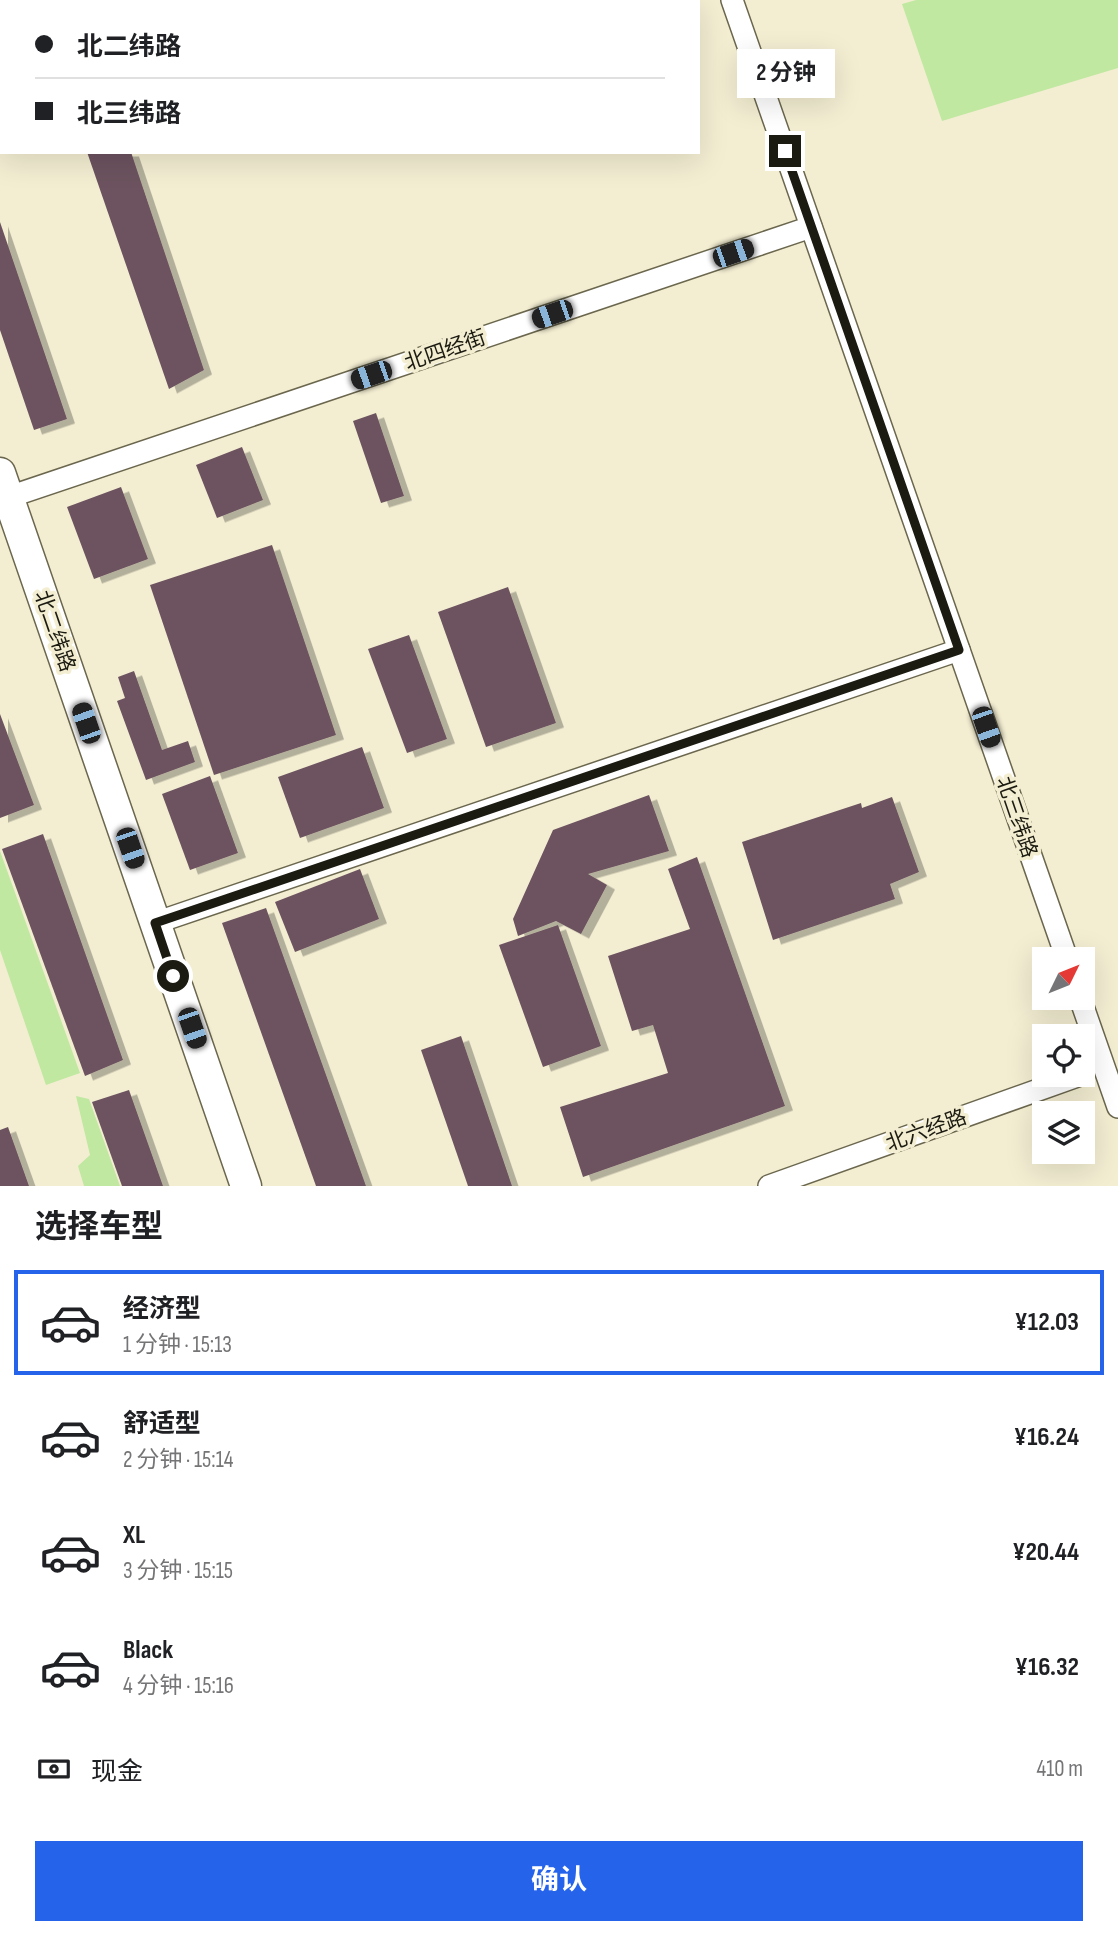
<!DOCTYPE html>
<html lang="zh">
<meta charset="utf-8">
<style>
body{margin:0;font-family:"Sofia Sans Condensed","Noto Sans SC",sans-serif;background:#f2f2f2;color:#202124;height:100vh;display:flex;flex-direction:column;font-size:26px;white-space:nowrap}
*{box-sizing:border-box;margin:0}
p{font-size:23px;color:#757577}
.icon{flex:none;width:38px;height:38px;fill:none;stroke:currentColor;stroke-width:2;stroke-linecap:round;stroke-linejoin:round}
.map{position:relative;height:1186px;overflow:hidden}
.panel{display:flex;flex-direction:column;background:#fff;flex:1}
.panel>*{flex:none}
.guide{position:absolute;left:0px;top:0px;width:700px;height:154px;box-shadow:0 7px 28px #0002;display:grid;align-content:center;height:154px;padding:0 35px;background:#fff}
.needle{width:46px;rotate:47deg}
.tools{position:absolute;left:1032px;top:947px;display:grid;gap:14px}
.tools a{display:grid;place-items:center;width:63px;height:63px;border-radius:0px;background:#fff;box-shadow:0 7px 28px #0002;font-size:35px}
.end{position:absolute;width:32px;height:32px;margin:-16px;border:9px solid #1c1b11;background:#fff;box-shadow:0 0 0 4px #fff}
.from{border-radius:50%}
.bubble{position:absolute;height:49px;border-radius:0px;background:#fff;box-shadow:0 7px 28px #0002;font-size:23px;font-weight:700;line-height:49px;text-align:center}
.car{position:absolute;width:21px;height:42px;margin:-21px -10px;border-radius:9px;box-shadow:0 0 5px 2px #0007;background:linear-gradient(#222 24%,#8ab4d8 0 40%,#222 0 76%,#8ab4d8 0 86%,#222 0)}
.guide b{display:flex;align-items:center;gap:24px;height:66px;font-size:26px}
.guide b+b{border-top:2px solid #e0e0e0}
.guide i{width:18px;height:18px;background:#202124}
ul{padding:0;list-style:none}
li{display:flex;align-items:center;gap:21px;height:105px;margin:0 14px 10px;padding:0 21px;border:4px solid transparent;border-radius:0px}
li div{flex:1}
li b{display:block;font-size:26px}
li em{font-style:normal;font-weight:700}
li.current{border-color:#2563eb}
li>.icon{width:63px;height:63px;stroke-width:1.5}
h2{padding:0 35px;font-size:32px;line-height:84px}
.pay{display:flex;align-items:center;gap:18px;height:77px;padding:0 35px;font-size:26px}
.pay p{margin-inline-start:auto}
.cta{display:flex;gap:14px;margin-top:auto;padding:14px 35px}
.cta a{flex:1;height:80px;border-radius:0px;background:#2563eb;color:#fff;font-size:28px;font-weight:700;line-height:80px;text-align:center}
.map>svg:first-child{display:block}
.green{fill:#c0e8a1}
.building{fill:#6c535f;filter:url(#shadow)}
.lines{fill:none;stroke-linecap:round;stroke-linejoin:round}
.street-casing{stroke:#6b674e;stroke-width:24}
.secondary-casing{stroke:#6b674e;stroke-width:33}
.street{stroke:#fff;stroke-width:21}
.secondary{stroke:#fff;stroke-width:30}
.route{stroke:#1c1b11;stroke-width:9}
.labels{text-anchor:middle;stroke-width:7;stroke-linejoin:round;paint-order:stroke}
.street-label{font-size:21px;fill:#1c1b11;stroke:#f3eed2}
</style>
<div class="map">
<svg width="1118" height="1186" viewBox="0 0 1118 1186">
<defs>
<filter id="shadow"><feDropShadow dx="8" dy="4.5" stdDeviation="0" flood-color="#0004"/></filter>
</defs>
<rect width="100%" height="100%" fill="#f3eed2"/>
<g class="green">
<path d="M916 0H1118V68L942 121 902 4Z"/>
<path d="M0 851 80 1073 46 1085 0 950Z"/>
<path d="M76 1096 89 1099 120 1186H84L78 1166 90 1155Z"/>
</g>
<g class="building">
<path d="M87 152H131L204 370 169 389Z"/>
<path d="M0 222 67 419 34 430 0 330Z"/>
<path d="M376 413 404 496 381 503 353 421Z"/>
<path d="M242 447 263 500 217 518 196 465Z"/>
<path d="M121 487 148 559 94 579 67 507Z"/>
<path d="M272 545 336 735 214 775 150 585Z"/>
<path d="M508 587 556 723 486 747 438 612Z"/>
<path d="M409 635 447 739 407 753 368 649Z"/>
<path d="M134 671 162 750 188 741 195 762 146 780 117 701 125 698 118 677Z"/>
<path d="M0 714 34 805 0 818Z"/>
<path d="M362 747 384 808 300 838 278 777Z"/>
<path d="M210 776 238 853 190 870 162 794Z"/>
<path d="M649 795 669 851 588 874 607 885 581 934 556 921 518 936 513 919 553 830Z"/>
<path d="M892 797 919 872 890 884 895 899 773 940 742 842 861 803 862 808Z"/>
<path d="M43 834 123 1060 85 1076 2 849Z"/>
<path d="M697 857 785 1106 583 1177 560 1107 668 1073 653 1025 632 1031 608 956 690 929 668 869Z"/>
<path d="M360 869 379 919 295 952 275 902Z"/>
<path d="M266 908 366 1186H316L222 923Z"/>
<path d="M558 925 601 1046 543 1067 499 945Z"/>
<path d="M461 1036 512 1186H468L421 1050Z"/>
<path d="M129 1090 163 1186H122L92 1102Z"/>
<path d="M8 1127 29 1186H0V1130Z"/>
</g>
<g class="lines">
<defs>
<g id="street">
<path d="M732 0 1067 959"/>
<path d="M109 2 114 0"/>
<path d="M0 38H2"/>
<path d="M0 500 811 227"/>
<path d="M155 923 959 650"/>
<path d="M1080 998 1118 1107"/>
<path d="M769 1186 1083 1074"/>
</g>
<path id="secondary" d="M0 473 246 1186"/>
</defs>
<use href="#street" class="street-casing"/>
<use href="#secondary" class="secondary-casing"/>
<use href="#street" class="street"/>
<use href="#secondary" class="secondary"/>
</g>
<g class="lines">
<path class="route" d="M173 976 155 923 959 650 785 151"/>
</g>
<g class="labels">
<g class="street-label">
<text transform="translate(445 350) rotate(-19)" y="7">北四经街</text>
<text transform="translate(55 631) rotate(71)" y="7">北二纬路</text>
<text transform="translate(1017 817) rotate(71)" y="7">北三纬路</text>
<text transform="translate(926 1130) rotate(-20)" y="7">北六经路</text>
</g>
</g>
</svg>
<div class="tools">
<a><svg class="needle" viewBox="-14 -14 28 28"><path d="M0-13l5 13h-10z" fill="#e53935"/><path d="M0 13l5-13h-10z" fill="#757577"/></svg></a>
<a><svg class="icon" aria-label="locate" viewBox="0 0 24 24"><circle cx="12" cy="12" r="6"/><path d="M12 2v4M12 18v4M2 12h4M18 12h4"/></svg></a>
<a><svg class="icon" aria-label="layers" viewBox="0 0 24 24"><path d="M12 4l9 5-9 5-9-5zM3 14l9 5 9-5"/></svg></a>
</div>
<i class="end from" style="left:173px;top:976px"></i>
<i class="end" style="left:785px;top:151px"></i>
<div class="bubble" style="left:737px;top:49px;width:98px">2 分钟</div>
<i class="car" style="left:733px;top:253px;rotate:71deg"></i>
<i class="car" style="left:552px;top:314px;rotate:251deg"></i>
<i class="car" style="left:371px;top:375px;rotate:251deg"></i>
<i class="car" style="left:86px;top:723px;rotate:341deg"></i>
<i class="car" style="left:986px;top:727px;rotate:161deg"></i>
<i class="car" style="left:130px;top:848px;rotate:161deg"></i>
<i class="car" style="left:192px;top:1028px;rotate:161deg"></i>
<div class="guide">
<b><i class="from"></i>北二纬路</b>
<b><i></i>北三纬路</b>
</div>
</div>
<section class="panel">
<h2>选择车型</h2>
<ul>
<li class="current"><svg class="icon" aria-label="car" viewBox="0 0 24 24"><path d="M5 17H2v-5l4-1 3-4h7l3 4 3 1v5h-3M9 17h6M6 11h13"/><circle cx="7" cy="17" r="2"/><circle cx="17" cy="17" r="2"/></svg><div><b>经济型</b><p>1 分钟 · 15:13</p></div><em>¥12.03</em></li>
<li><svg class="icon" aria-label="car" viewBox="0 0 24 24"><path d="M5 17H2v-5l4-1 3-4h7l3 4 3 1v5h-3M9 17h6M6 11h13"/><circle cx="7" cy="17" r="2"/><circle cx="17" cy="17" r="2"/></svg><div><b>舒适型</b><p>2 分钟 · 15:14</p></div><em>¥16.24</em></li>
<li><svg class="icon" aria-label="car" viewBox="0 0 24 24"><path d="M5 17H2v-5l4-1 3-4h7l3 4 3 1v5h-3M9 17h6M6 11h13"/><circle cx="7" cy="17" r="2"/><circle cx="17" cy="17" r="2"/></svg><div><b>XL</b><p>3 分钟 · 15:15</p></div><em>¥20.44</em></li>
<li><svg class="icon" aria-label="car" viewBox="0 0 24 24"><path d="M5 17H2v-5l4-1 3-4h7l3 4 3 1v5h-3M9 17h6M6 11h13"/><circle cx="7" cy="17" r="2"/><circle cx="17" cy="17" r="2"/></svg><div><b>Black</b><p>4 分钟 · 15:16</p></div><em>¥16.32</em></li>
</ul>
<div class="pay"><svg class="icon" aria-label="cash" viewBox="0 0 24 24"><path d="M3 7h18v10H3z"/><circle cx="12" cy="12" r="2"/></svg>现金<p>410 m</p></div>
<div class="cta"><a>确认</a></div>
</section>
